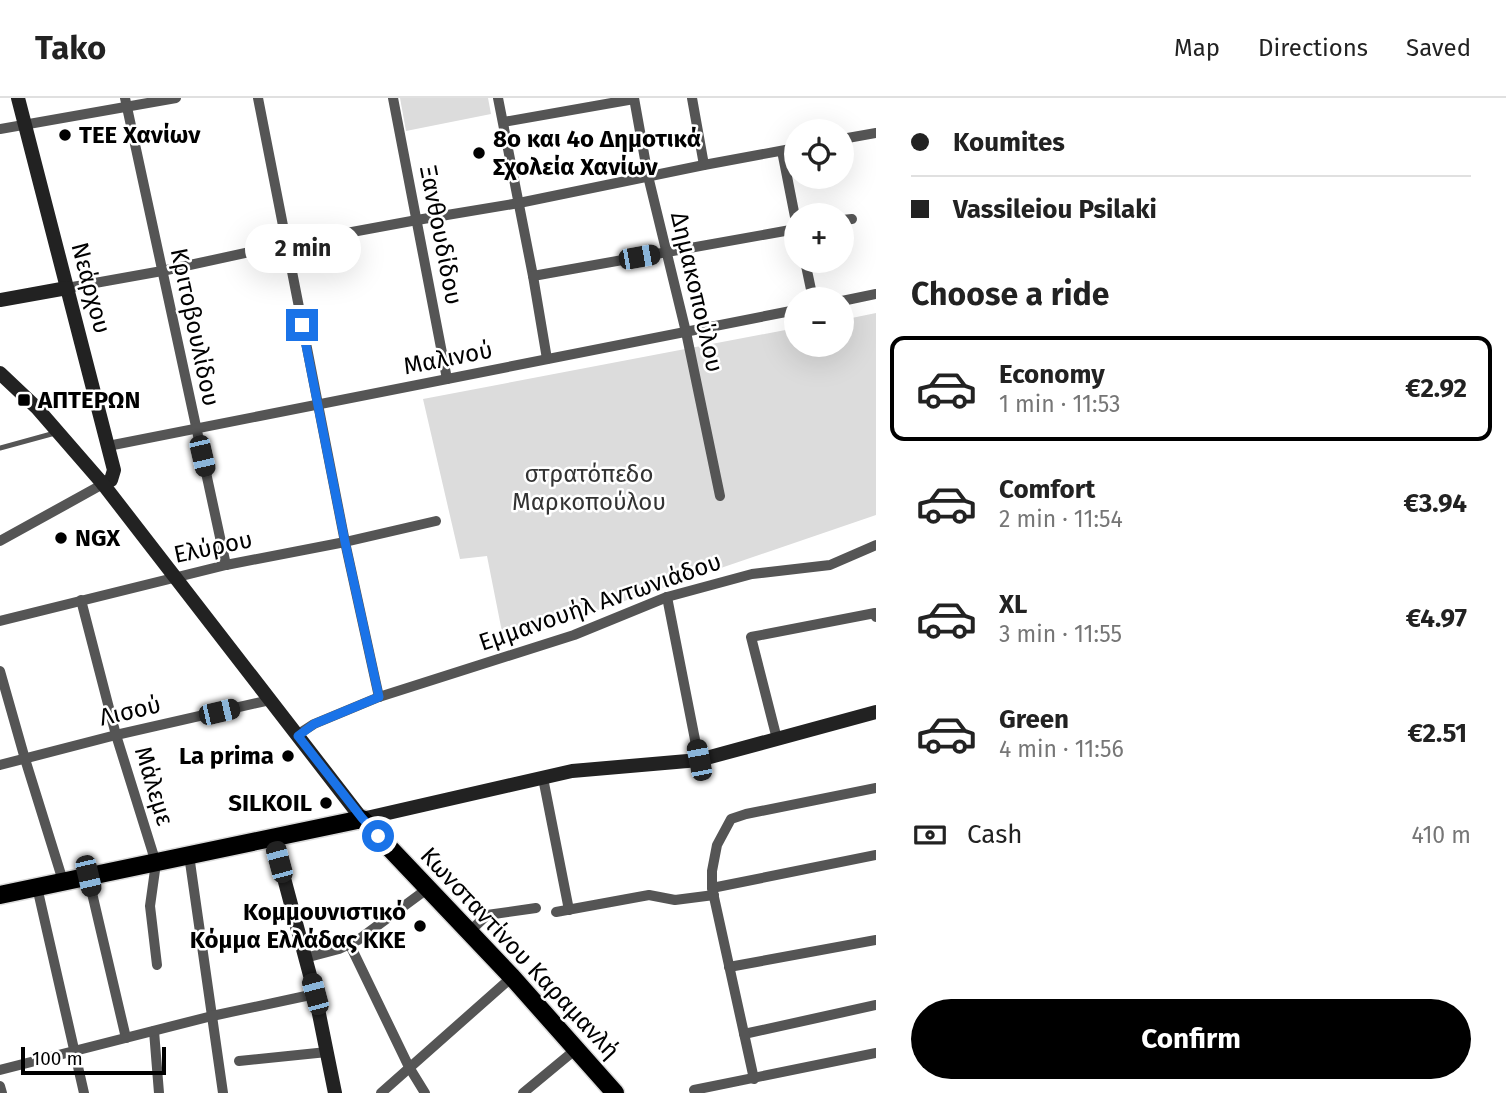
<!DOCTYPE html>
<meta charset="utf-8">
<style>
body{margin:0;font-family:"Fira Sans",sans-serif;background:#f6f6f6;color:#222;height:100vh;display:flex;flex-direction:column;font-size:26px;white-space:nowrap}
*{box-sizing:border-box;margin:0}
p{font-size:23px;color:#767676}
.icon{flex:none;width:38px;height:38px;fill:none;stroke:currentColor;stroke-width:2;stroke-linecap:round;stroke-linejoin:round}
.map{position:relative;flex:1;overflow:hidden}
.drawer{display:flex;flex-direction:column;background:#fff;width:630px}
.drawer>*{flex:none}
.banner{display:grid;align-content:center;height:154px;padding:0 35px;background:#fff}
.controls{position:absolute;left:784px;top:21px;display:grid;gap:14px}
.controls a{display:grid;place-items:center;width:70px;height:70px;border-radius:50%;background:#fff;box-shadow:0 7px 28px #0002;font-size:35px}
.scale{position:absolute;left:21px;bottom:18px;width:145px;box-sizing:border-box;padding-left:7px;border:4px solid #000;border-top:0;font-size:19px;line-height:24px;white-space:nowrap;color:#000;-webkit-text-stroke:5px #fff;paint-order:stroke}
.end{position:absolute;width:32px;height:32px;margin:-16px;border:9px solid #1a73e8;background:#fff;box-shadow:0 0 0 4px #fff}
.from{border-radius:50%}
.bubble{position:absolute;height:49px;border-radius:24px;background:#fff;box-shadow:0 7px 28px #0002;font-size:23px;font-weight:700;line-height:49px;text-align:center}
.car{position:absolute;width:21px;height:42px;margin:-21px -10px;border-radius:9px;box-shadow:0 0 5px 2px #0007;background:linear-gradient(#222 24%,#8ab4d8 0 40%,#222 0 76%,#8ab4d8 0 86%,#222 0)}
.banner b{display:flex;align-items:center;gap:24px;height:66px;font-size:26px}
.banner b+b{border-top:2px solid #e0e0e0}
.banner i{width:18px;height:18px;background:#222}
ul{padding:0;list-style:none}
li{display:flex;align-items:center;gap:21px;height:105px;margin:0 14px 10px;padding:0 21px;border:4px solid transparent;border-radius:14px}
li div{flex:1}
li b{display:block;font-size:26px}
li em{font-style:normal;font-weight:700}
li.active{border-color:#000}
li>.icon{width:63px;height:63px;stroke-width:1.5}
h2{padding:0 35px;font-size:32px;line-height:84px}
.pay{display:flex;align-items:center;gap:18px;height:77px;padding:0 35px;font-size:26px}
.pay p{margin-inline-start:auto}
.primary-button{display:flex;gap:14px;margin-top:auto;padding:14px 35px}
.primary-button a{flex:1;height:80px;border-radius:42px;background:#000;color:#fff;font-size:28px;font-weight:700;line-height:80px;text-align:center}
header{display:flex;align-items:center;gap:42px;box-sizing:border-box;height:98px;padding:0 35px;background:#fff;border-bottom:2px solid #e0e0e0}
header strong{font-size:33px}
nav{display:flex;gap:38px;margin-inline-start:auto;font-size:24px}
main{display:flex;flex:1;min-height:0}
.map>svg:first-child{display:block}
.green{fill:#dcdcdc}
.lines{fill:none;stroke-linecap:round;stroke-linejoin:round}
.primary-casing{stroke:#dbdbdb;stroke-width:21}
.lane{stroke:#555;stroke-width:5}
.street{stroke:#555;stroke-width:10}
.secondary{stroke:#222;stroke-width:14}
.primary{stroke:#000;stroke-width:18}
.route{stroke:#1a73e8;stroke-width:9}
.poi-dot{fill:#000;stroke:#fff;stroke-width:2.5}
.labels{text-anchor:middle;stroke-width:5;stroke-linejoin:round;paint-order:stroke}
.poi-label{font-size:24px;font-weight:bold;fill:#000;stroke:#fff;text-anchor:start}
.street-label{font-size:24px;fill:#000;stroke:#fff}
.park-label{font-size:24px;fill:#333;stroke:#fff}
</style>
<header>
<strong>Tako</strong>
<nav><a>Map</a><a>Directions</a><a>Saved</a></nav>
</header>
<main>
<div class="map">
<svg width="876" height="995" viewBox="0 0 876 995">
<rect width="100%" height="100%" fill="#fff"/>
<g class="green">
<path d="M400 0H488L491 16 406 33Z"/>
<path d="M876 215V417L504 544 487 458 460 461 423 301 796 230V247H842V222Z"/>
</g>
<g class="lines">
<defs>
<path id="primary" d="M0 797 362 721 512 879 615 995"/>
</defs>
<use href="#primary" class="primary-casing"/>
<path class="lane" d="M0 350 55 335"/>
<g class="street">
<path d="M125 0 226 467"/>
<path d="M258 0 345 444 379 599"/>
<path d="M393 0 447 281"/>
<path d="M498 0 533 178 547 261"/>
<path d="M634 0 648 78 686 234 720 398"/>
<path d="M692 0 704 67"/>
<path d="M504 24 634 1"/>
<path d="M0 31 176 0"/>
<path d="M842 41 876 35"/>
<path d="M782 53 796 124"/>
<path d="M842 122 852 121"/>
<path d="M805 163 813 201"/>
<path d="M533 178 796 131"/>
<path d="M67 190 162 173 287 146 417 122 519 105 704 67 796 50"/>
<path d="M842 203 876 196"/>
<path d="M108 348 796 212"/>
<path d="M0 443 103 386"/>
<path d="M667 499 699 662"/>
<path d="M81 502 116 637 156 765 150 808 157 867"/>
<path d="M0 523 226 467 345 444 436 423"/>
<path d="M0 573 25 661 63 783"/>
<path d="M297 637 314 626 379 599 574 537 667 499 752 476 830 467 876 447"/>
<path d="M777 641 751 539 875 515 876 519"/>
<path d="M0 667 116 637 270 602"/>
<path d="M543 680 569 812"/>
<path d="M189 757 223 995"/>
<path d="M88 778 126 940"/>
<path d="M37 789 84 995"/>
<path d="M712 790 876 757"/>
<path d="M556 814 649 797 675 802 714 797"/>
<path d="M469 834 487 817 536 810"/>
<path d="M350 847 409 969 425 995"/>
<path d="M305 860 339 851 358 842 427 791"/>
<path d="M729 869 876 842"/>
<path d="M154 933 159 995"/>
<path d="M744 936 876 907"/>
<path d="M239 963 327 954"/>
<path d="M0 972 212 918 315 896"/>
<path d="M754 981 712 790V773L717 747 731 721 746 716 876 690"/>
<path d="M0 988 2 995"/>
<path d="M694 992 876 955"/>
<path d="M381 995 512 879"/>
<path d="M523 995 575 952"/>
</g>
<g class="secondary">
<path d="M18 0 114 372 111 382 103 386"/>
<path d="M0 202 67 190"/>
<path d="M0 275 37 310 103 386 362 721 572 673 699 662 876 614"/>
<path d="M273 739 315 896 335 995"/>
</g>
<use href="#primary" class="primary"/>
</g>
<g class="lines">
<path class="route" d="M302 227 345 444 379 599 314 626 298 638 362 720 378 738"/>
</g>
<g class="poi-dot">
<circle cx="65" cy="37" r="7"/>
<circle cx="479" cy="55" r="7"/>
<rect x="17" y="295" width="14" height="14" rx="3.5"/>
<circle cx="61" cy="440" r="7"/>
<circle cx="288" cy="658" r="7"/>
<circle cx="326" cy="705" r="7"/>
<circle cx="420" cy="828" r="7"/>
</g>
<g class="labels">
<g class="poi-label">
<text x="79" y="45">ΤΕΕ Χανίων</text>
<text x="493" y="49">8ο και 4ο Δημοτικά<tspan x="493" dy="28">Σχολεία Χανίων</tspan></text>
<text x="38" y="310">ΑΠΤΕΡΩΝ</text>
<text x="75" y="448">NGX</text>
<text x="274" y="666" text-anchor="end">La prima</text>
<text x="312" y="713" text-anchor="end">SILKOIL</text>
<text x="406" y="822" text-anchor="end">Κομμουνιστικό<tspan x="406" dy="28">Κόμμα Ελλάδας ΚΚΕ</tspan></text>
</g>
<g class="street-label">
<text transform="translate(441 137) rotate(79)" y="8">Ξανθουδίδου</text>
<text transform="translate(91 190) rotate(75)" y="8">Νεάρχου</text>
<text transform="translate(697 194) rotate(77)" y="8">Δημακοπούλου</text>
<text transform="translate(195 229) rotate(78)" y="8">Κριτοβουλίδου</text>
<text transform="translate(448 260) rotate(-11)" y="8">Μαλινού</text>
<text transform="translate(213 449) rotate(-12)" y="8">Ελύρου</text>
<text transform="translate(600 504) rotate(-19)" y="8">Εμμανουήλ Αντωνιάδου</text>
<text transform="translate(130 613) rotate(-13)" y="8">Λισού</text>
<text transform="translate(154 688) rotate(73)" y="8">Μάλεμε</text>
<text transform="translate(520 855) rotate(47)" y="8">Κωνσταντίνου Καραμανλή</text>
</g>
<g class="park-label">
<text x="589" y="384">στρατόπεδο<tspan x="589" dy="28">Μαρκοπούλου</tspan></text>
</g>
</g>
</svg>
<div class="controls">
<a><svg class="icon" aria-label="locate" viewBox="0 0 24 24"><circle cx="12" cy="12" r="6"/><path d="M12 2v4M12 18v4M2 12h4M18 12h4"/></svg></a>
<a>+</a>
<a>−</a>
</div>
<div class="scale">100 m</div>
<i class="end from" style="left:378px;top:738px"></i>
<i class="end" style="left:302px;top:227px"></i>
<div class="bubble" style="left:245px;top:126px;width:116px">2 min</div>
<i class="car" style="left:639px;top:159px;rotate:80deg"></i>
<i class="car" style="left:202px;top:358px;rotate:167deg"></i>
<i class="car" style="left:219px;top:614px;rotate:77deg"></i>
<i class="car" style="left:699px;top:662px;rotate:349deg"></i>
<i class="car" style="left:279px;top:764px;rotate:345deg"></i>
<i class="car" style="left:88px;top:778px;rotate:167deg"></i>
<i class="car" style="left:315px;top:896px;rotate:345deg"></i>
</div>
<section class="drawer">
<div class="banner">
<b><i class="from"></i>Koumites</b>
<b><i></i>Vassileiou Psilaki</b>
</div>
<h2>Choose a ride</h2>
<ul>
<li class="active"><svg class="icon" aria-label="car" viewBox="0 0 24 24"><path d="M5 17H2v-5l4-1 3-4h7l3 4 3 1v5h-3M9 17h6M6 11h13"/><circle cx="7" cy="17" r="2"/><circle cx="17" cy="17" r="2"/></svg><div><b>Economy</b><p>1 min · 11:53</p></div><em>€2.92</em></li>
<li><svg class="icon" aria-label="car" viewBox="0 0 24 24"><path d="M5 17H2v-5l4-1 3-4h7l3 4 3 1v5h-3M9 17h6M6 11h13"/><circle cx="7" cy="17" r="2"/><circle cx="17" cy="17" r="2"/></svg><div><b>Comfort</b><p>2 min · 11:54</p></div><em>€3.94</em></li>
<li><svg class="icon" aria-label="car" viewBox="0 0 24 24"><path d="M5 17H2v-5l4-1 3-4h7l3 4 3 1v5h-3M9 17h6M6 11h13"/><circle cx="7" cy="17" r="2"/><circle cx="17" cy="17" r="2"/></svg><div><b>XL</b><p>3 min · 11:55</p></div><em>€4.97</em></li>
<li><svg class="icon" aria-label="car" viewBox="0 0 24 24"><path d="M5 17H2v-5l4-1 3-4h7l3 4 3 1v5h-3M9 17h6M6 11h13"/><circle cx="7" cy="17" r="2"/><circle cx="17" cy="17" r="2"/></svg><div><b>Green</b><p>4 min · 11:56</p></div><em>€2.51</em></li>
</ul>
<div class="pay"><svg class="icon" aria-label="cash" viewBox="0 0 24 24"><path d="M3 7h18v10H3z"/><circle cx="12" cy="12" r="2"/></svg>Cash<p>410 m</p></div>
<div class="primary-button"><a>Confirm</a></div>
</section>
</main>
